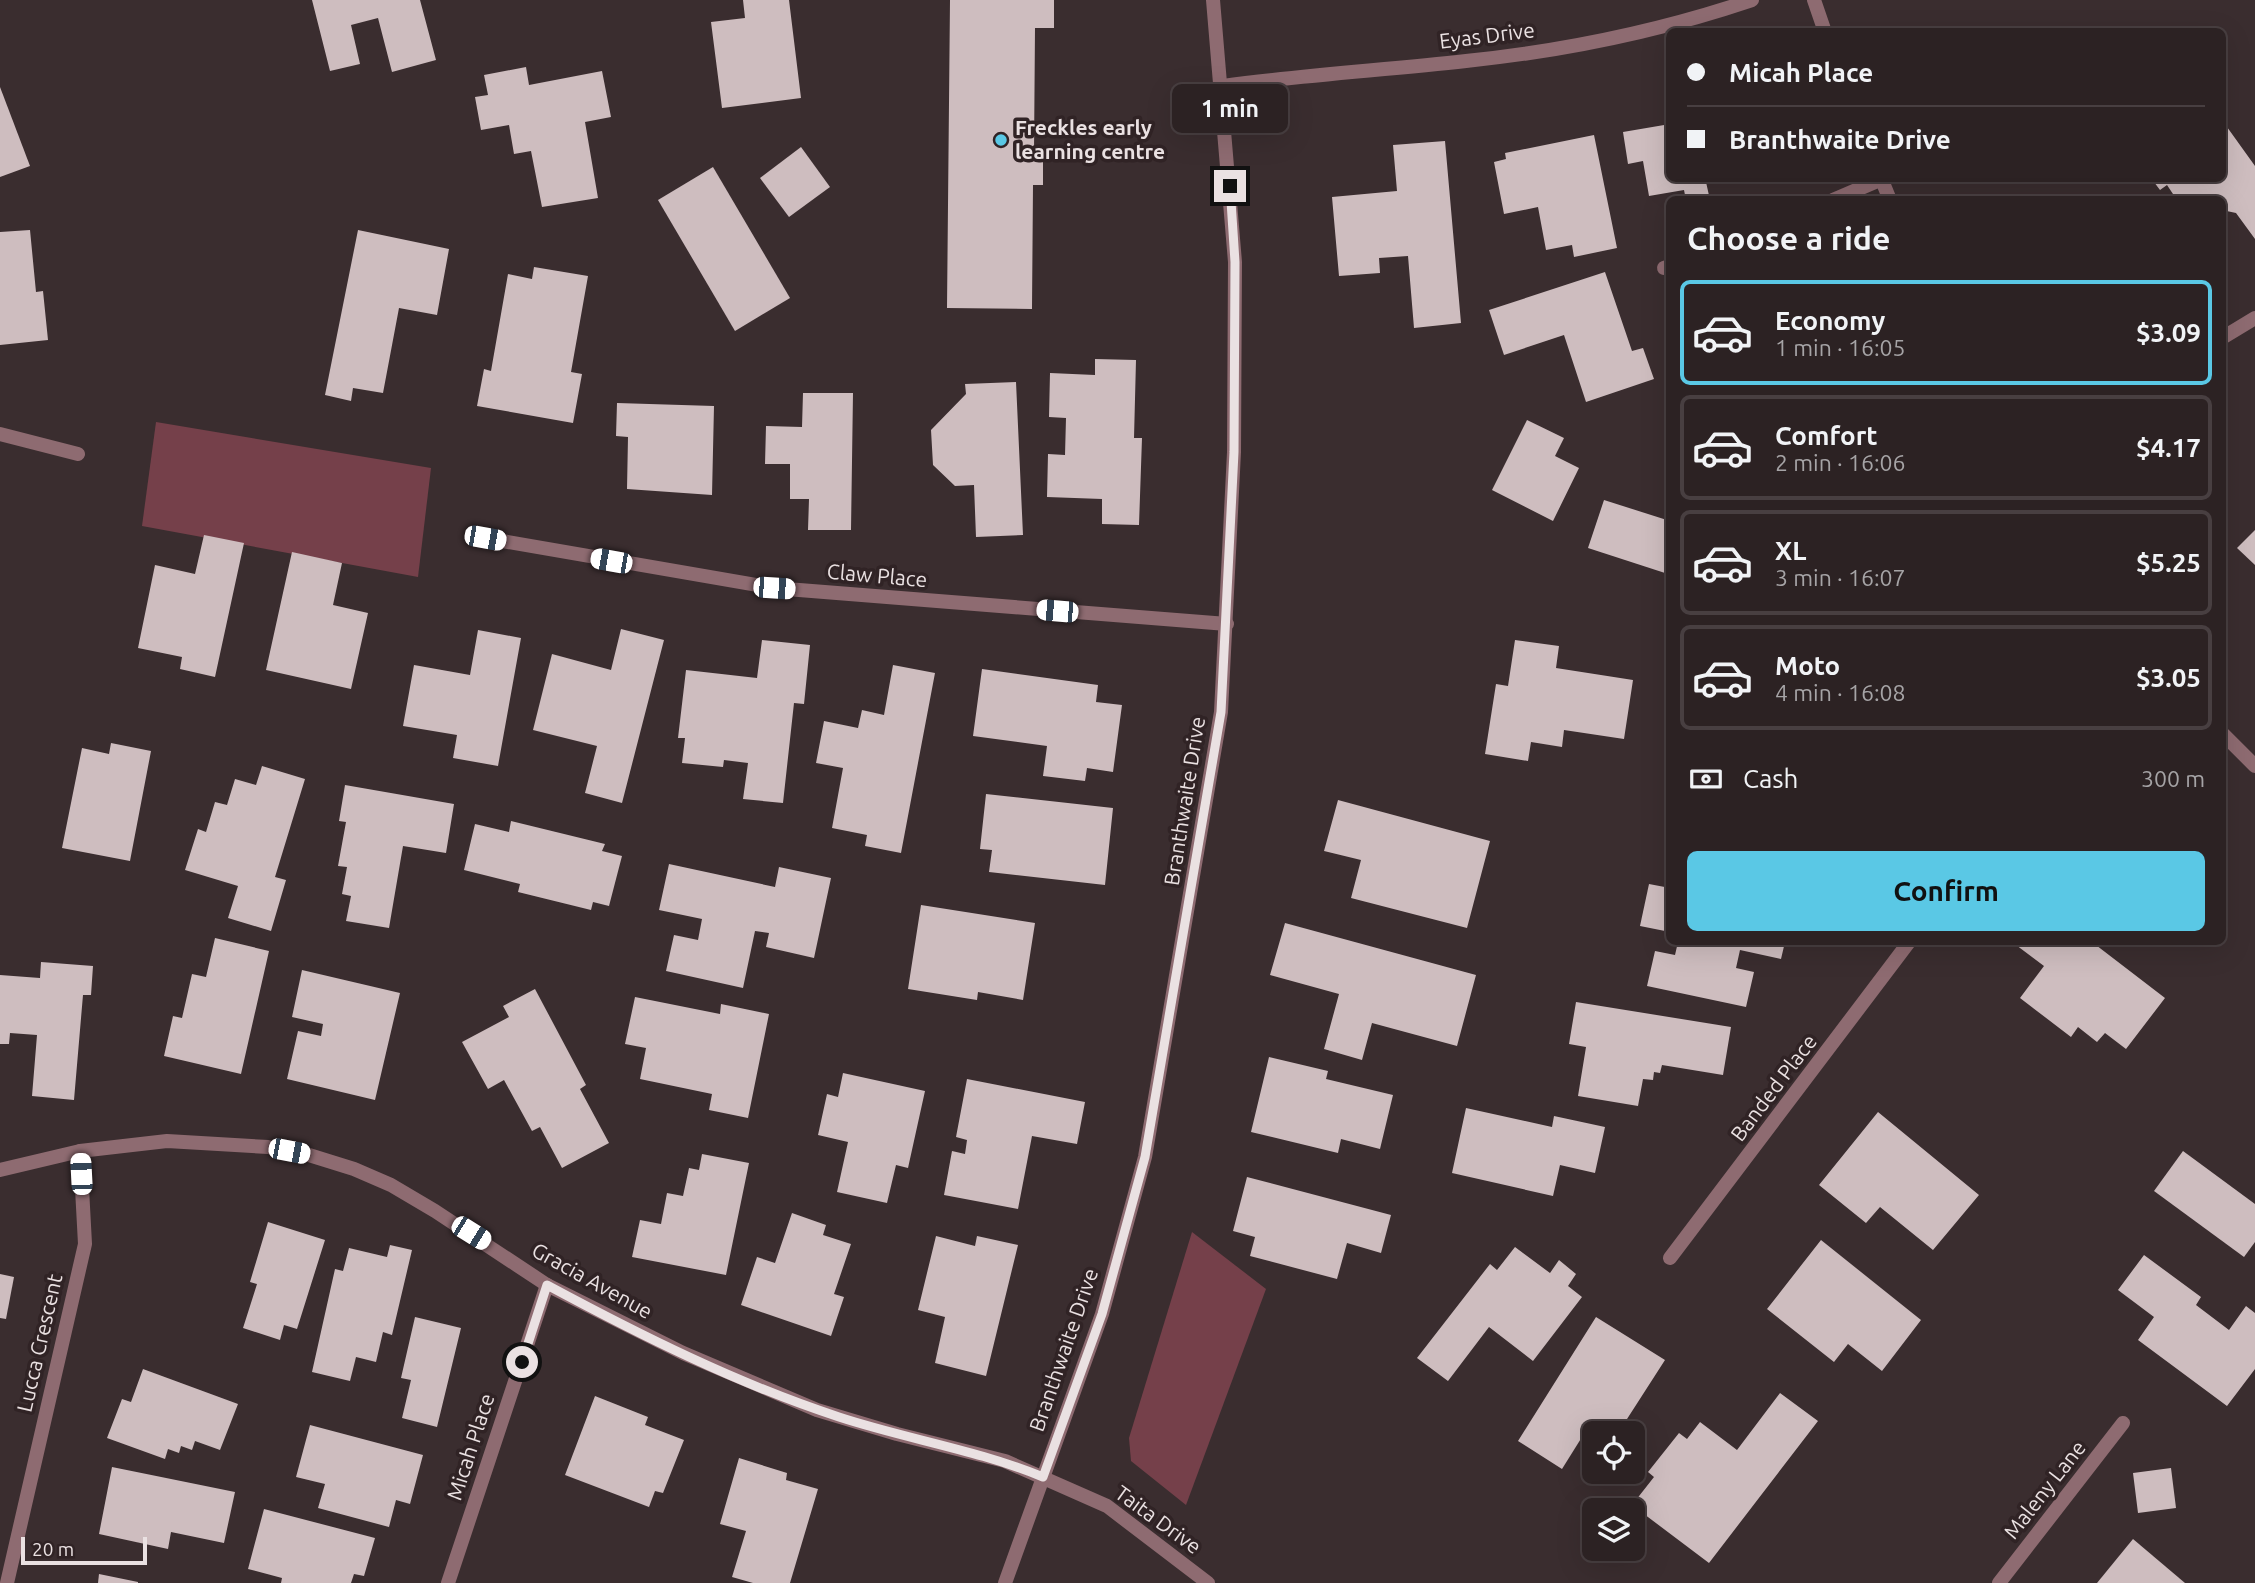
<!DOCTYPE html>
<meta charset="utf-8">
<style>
body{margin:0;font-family:Ubuntu,sans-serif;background:#342a2b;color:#f1f3f6;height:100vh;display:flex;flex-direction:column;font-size:26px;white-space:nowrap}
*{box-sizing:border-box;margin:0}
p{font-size:23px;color:#a6a4a6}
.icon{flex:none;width:38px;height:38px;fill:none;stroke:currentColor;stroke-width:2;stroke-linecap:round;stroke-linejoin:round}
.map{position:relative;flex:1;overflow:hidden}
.details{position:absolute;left:1666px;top:196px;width:560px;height:749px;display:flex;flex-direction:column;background:#2c2223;border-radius:10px;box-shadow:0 7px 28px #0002,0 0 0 2px #483f41}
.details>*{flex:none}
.banner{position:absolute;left:1666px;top:28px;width:560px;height:154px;border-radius:10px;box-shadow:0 7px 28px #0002,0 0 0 2px #483f41;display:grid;align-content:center;height:154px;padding:0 21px;background:#2c2223}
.controls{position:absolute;left:1582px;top:1421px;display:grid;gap:14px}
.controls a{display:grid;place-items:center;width:63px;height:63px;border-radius:10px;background:#2c2223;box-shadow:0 7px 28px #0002,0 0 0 2px #483f41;font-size:35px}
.scale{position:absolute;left:21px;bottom:18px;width:126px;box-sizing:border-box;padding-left:7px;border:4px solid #eae1e2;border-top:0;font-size:19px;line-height:24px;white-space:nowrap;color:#eae1e2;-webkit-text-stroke:5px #302325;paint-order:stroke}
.end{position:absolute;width:32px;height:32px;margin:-16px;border:9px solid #eae1e2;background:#111;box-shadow:0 0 0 4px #111}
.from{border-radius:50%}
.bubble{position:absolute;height:49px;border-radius:10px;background:#2c2223;box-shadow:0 7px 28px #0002,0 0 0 2px #483f41;font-size:23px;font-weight:700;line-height:49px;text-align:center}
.car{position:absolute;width:21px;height:42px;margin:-21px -10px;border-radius:9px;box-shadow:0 0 5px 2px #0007;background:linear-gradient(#fff 24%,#345 0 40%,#fff 0 76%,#345 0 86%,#fff 0)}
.banner b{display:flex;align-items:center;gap:24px;height:66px;font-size:26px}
.banner b+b{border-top:2px solid #483f41}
.banner i{width:18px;height:18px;background:#f1f3f6}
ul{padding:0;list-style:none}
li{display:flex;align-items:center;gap:21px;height:105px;margin:0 14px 10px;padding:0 7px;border:4px solid #483f41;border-radius:10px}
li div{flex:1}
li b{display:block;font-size:26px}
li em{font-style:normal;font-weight:700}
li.on{border-color:#5ac8e5}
li>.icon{width:63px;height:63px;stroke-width:1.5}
h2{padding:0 21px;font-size:32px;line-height:84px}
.pay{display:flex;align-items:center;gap:18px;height:77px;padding:0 21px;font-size:26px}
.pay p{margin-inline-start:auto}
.cta{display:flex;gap:14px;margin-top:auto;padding:14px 21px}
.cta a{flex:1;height:80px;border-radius:10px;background:#5ac8e5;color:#111;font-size:28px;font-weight:700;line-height:80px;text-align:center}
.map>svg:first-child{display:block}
.green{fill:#75404a}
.building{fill:#cebdbf}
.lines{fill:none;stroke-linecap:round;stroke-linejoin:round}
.service{stroke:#8e6b71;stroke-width:14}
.minor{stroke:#8e6b71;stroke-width:14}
.tertiary{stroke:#8e6b71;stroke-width:14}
.route{stroke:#eae1e2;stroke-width:9}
.poi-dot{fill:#5ac8e5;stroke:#302325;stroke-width:2.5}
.labels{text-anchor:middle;stroke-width:7;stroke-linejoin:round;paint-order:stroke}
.street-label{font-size:21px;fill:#eae1e2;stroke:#302325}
.poi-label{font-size:21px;font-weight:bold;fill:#eae1e2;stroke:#302325;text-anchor:start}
</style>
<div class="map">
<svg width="2255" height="1583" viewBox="0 0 2255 1583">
<rect width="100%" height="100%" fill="#3a2d2f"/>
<g class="green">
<path d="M156 422 431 468 418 577 142 526Z"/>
<path d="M1192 1232 1266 1289 1186 1505 1131 1461 1129 1438Z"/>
</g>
<g class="building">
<path d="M312 0H420L436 60 392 72 378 18 351 25 360 64 330 71Z"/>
<path d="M743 0H789L801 98 722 108 711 22 745 18Z"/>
<path d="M950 0H1054V28H1035L1034 152H1043V185H1033L1032 309 947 308Z"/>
<path d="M526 67 529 85 602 71 611 117 585 122 598 198 542 207 531 151 514 154 509 125 481 130 475 97 488 95 484 75Z"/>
<path d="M0 87 30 166 0 177Z"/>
<path d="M2222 120 2255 166V239L2236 213 2222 210V200H2177L2167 185 2160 190 2151 178H2222Z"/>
<path d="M1670 124V178H1719L1706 182 1710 200H1686L1684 190 1649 196 1643 161 1628 164 1623 132Z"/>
<path d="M1594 135 1617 248 1574 257 1572 245 1546 250 1538 207 1504 214 1494 162 1506 159 1505 153Z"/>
<path d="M1445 141 1461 323 1414 328 1408 256 1379 258 1380 273 1339 276 1332 197 1397 191 1393 145Z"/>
<path d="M801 147 830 187 789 217 760 178Z"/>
<path d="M713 167 790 298 735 331 658 200Z"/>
<path d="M30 230 36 292 43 291 48 340 0 345V232Z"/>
<path d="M358 230 449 249 437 315 399 308 383 393 353 388 351 401 325 395Z"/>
<path d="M534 267 588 276 571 372 582 374 573 423 477 406 484 369 491 371 508 274 532 279Z"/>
<path d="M1605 272 1632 351 1643 348 1654 379 1586 402 1564 335 1504 355 1489 310Z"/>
<path d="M1095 359 1136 360 1134 438H1142L1139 525 1102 524V499L1047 497 1048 454 1065 455 1066 418 1049 417 1050 373 1095 375Z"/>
<path d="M1016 382 1023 535 976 537 974 485 955 486 933 465 931 430 966 394 965 384Z"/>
<path d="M803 393H853L851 530H808L809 499H790V464H765L766 426 802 427Z"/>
<path d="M617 403 714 406 712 495 627 489 628 437 616 436Z"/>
<path d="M1527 420 1564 438 1555 456 1579 468 1553 521 1492 490Z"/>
<path d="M1604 500 1670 521V560L1665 573 1588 548Z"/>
<path d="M2255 530V565L2237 548Z"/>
<path d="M204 535 244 543 215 677 180 669 182 657 138 648 155 565 195 574Z"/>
<path d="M292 552 342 563 333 605 368 613 351 689 266 670Z"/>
<path d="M621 629 664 640 622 803 585 793 597 746 533 730 552 654 611 670Z"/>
<path d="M478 630 521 638 498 766 453 758 457 735 403 726 414 665 470 675Z"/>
<path d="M762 640 810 645 804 704 794 703 783 803 743 799 748 763 724 760 723 767 682 763 685 738H678L686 670 757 678Z"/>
<path d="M1515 640 1559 646 1556 668 1633 680 1624 739 1564 730 1562 747 1531 742 1528 761 1485 754 1496 684 1508 686Z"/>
<path d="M893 665 935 673 901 853 865 846 867 835 832 828 843 768 816 763 824 721 858 728 862 710 884 715Z"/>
<path d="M982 669 1098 685 1096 702 1122 705 1113 772 1087 768 1085 781 1043 776 1047 746 973 736Z"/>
<path d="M111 743 151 751 130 861 62 848 82 748 109 754Z"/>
<path d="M262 766 305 779 275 877 286 880 271 931 228 918 238 886 185 870 198 829 206 832 215 802 227 805 235 779 256 785Z"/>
<path d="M345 785 454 804 446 853 403 846 389 928 346 921 351 896 342 894 347 867 338 866 346 822 339 821Z"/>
<path d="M986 794 1113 808 1105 885 989 872 992 850 980 849Z"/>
<path d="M1338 800 1490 841 1467 928 1351 898 1361 860 1324 851Z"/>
<path d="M511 821 605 844 602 851 622 856 609 906 593 902 591 910 518 892 520 884 464 870 475 824 509 832Z"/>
<path d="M669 864 775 887 779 867 831 878 814 958 766 947 769 933 755 931 743 988 666 971 674 935 698 940 702 919 659 910Z"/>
<path d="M1649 884 1670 888V932L1640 926Z"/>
<path d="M921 905 1035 923 1023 1000 978 992 977 1000 908 989Z"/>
<path d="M1285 923 1476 975 1457 1046 1372 1023 1362 1060 1324 1049 1339 994 1270 975Z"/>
<path d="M215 938 269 951 241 1074 164 1056 173 1016 182 1018 192 974 206 977Z"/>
<path d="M1678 942H1785L1781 959 1740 950 1736 968 1754 972 1746 1007 1647 986 1655 951 1675 955Z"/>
<path d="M2012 942H2092L2165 998 2126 1049 2105 1033 2097 1042 2078 1027 2071 1037 2020 998 2044 966Z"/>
<path d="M41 962 93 966 91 995H83L74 1100 32 1096 37 1035 10 1033 9 1044H0V975L40 978Z"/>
<path d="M302 970 400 993 375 1100 287 1079 298 1031 321 1036 323 1024 292 1017Z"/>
<path d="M535 989 586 1085 580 1089 609 1143 562 1168 540 1127 532 1131 504 1080 488 1089 462 1042 509 1017 503 1006Z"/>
<path d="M635 997 720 1014 721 1004 769 1014 748 1118 709 1110 712 1094 640 1079 646 1048 625 1044Z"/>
<path d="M1576 1002 1731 1027 1723 1075 1662 1065 1660 1073 1654 1072 1653 1080 1643 1079 1638 1106 1578 1096 1586 1047 1569 1044Z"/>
<path d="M1269 1057 1328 1071 1326 1079 1393 1095 1380 1149 1341 1139 1338 1153 1251 1132Z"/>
<path d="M843 1073 925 1091 908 1168 896 1165 887 1203 837 1192 848 1142 818 1135 827 1094 838 1097Z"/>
<path d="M967 1079 1085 1102 1077 1144 1032 1136 1018 1209 944 1195 952 1151 965 1154 967 1140 956 1137Z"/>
<path d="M1466 1108 1552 1127 1554 1116 1605 1127 1595 1173 1560 1165 1553 1196 1452 1173Z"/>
<path d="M1878 1112 1979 1195 1933 1250 1880 1207 1866 1223 1819 1185Z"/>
<path d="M2183 1151 2255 1204V1242L2244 1257 2154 1191Z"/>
<path d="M702 1154 749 1163 726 1275 632 1257 640 1220 661 1224 667 1193 683 1196 689 1168 699 1170Z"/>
<path d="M1247 1177 1391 1215 1381 1253 1347 1243 1337 1279 1250 1256 1255 1237 1233 1231Z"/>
<path d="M792 1213 826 1225 823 1235 851 1244 834 1294 844 1297 831 1336 741 1305 757 1257 775 1263Z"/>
<path d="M268 1222 325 1240 297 1329 284 1325 280 1340 243 1328 257 1284 250 1282Z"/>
<path d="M936 1236 975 1246 977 1236 1018 1245 986 1376 935 1363 945 1317 918 1310Z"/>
<path d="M1821 1240 1921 1320 1882 1371 1848 1344 1834 1362 1767 1309Z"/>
<path d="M390 1245 412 1250 392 1335 383 1332 376 1362 356 1357 350 1381 312 1372 335 1269 343 1271 349 1248 387 1257Z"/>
<path d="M1515 1247 1550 1273 1559 1260 1576 1274 1568 1286 1582 1297 1533 1361 1489 1327 1448 1381 1417 1358 1490 1264 1497 1270Z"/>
<path d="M2144 1255 2201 1297 2196 1305 2229 1330 2246 1306 2255 1313V1369L2227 1406 2138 1340 2154 1317 2118 1290Z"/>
<path d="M0 1274 14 1277 6 1319 0 1318Z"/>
<path d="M415 1317 461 1328 437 1427 402 1418 411 1380 401 1378Z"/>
<path d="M1596 1317 1665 1360 1618 1433H1593L1587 1429 1562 1469 1518 1441Z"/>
<path d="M143 1369 238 1404 220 1450 195 1441 192 1450 181 1446 179 1453 168 1449 165 1459 107 1438 122 1399 131 1402Z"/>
<path d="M1780 1393 1818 1421 1709 1563 1632 1505 1654 1477 1648 1472 1679 1433 1687 1439 1700 1422 1737 1450Z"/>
<path d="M595 1396 648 1417 645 1425 684 1440 663 1493 655 1491 649 1507 565 1475Z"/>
<path d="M310 1425 423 1455 410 1504 396 1500 389 1527 318 1508 325 1484 296 1477Z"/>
<path d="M739 1458 787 1473 786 1480 818 1489 790 1583H753L732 1577 746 1531 720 1524Z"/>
<path d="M112 1467 235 1492 224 1543 171 1532 168 1549 99 1534Z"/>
<path d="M2171 1468 2176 1508 2138 1513 2133 1473Z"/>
<path d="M264 1509 375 1538 364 1576 354 1574 351 1583H281L282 1578 248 1569Z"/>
<path d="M2133 1539 2185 1583H2097Z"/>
<path d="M99 1574 138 1582V1583H98Z"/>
</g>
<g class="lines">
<g class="service">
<path d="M1833 200 1882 179"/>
<path d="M1664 268 1670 266"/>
<path d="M2222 338 2255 318"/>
</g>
<g class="minor">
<path d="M0 434 78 454"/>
<path d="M485 538 774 588 1227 624"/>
<path d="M0 1170 80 1151 167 1141 268 1147 309 1155 354 1169 391 1185 435 1211 547 1285 683 1353 817 1410 897 1434 1005 1461 1107 1506 1208 1583"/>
<path d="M1670 1258 1909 942"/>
<path d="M7 1583 85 1244 80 1151"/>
<path d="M448 1583 547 1285"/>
<path d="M1999 1583 2123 1423"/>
</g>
<g class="tertiary">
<path d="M1814 0 1825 32"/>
<path d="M1223 86C1304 75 1385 70 1466 61 1563 51 1660 31 1752 0"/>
<path d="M1881 178 1890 200"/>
<path d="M2222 733 2255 766"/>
<path d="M1005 1583 1102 1314 1145 1157 1221 712 1234 452 1235 262 1213 0"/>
</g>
</g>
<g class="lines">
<path class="route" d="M522 1362 547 1285C640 1335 738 1384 839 1417 906 1439 978 1450 1043 1477L1102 1314 1145 1157 1221 712 1234 452 1235 262 1230 186"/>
</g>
<circle class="poi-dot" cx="1001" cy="140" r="7"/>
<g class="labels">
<g class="street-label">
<text transform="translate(1487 36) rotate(-7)" y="7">Eyas Drive</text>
<text transform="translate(877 576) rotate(5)" y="7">Claw Place</text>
<text transform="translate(1185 801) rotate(-81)" y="7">Branthwaite Drive</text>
<text transform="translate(1774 1088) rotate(-53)" y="7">Banded Place</text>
<text transform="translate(592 1281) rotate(29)" y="7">Gracia Avenue</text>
<text transform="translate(40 1343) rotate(-77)" y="7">Lucca Crescent</text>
<text transform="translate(1064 1350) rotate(-71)" y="7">Branthwaite Drive</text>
<text transform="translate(471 1447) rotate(-72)" y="7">Micah Place</text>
<text transform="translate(2045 1490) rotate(-52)" y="7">Maleny Lane</text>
<text transform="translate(1158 1520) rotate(36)" y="7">Taita Drive</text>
</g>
<g class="poi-label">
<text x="1015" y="135">Freckles early<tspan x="1015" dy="24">learning centre</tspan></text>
</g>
</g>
</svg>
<div class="controls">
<a><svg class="icon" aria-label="locate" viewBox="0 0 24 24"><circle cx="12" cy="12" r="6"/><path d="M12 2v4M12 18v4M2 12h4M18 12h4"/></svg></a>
<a><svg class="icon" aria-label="layers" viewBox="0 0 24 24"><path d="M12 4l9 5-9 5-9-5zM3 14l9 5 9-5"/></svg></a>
</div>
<div class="scale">20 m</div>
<i class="end from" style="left:522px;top:1362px"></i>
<i class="end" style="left:1230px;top:186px"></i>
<div class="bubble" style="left:1172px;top:84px;width:116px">1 min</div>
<i class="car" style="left:485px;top:538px;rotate:100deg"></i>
<i class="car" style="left:611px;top:561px;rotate:280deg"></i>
<i class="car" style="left:774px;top:588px;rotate:94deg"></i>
<i class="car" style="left:1057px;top:611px;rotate:275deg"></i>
<i class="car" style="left:289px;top:1151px;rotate:101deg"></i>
<i class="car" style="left:81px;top:1174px;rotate:357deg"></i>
<i class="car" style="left:471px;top:1233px;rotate:122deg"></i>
<div class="banner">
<b><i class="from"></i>Micah Place</b>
<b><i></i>Branthwaite Drive</b>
</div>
<section class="details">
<h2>Choose a ride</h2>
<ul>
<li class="on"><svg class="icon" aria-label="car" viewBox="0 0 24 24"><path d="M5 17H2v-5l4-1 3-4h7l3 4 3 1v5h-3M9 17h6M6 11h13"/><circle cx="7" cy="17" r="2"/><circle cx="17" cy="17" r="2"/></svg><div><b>Economy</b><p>1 min · 16:05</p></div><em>$3.09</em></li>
<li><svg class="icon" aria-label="car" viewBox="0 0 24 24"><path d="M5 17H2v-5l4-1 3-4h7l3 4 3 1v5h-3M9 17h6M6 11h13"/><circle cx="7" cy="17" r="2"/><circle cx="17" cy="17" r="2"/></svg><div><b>Comfort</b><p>2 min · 16:06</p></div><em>$4.17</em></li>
<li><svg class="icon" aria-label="car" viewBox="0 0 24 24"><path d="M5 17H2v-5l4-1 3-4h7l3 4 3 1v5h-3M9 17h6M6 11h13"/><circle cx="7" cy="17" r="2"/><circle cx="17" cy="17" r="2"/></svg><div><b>XL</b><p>3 min · 16:07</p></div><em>$5.25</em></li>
<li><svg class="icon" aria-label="car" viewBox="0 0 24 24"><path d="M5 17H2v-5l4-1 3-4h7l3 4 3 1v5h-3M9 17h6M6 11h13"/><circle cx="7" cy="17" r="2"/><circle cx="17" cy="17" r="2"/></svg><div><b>Moto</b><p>4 min · 16:08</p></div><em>$3.05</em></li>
</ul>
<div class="pay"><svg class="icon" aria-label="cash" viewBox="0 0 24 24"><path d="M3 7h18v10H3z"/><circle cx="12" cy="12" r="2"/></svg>Cash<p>300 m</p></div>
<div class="cta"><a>Confirm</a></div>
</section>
</div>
